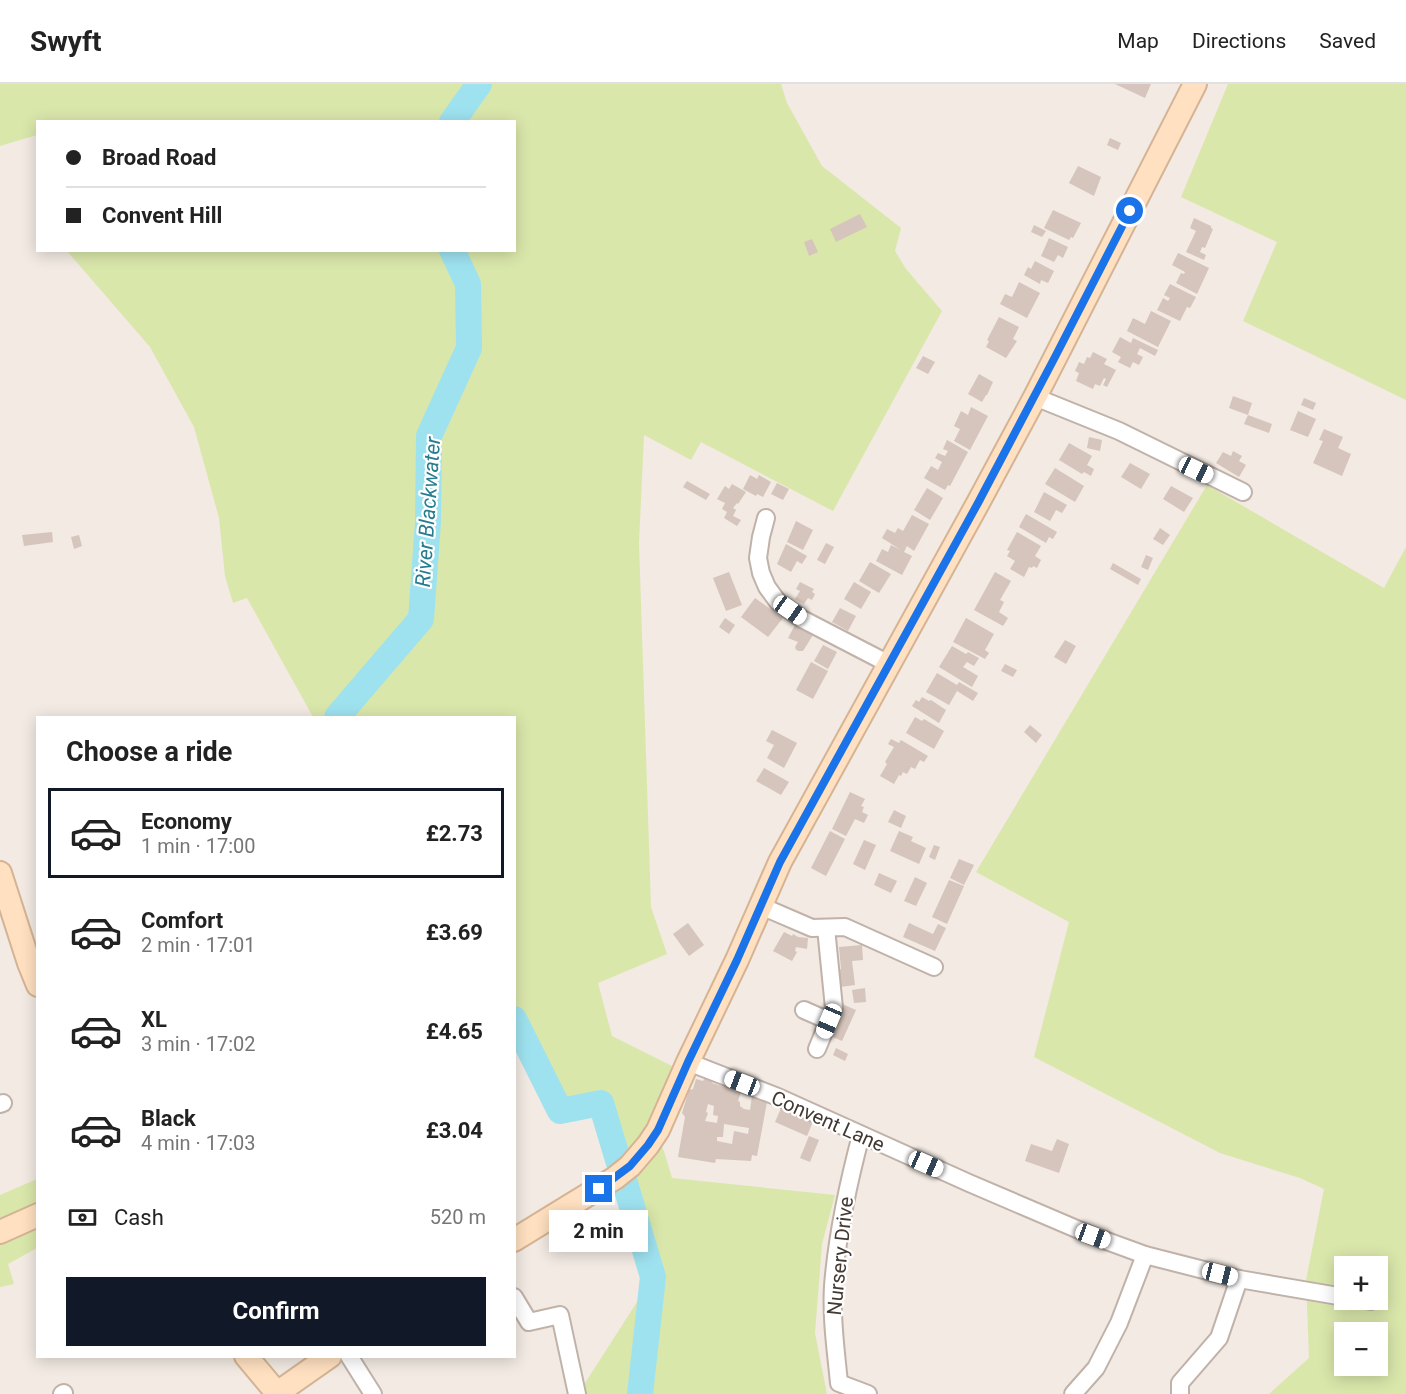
<!DOCTYPE html>
<meta charset="utf-8">
<style>
body{margin:0;font-family:Roboto,sans-serif;background:#f2f2f2;color:#222;height:100vh;display:flex;flex-direction:column;font-size:22px;white-space:nowrap}
*{box-sizing:border-box;margin:0}
p{font-size:20px;color:#767676}
.icon{flex:none;width:33px;height:33px;fill:none;stroke:currentColor;stroke-width:2;stroke-linecap:round;stroke-linejoin:round}
.map{position:relative;flex:1;overflow:hidden}
.drawer{position:absolute;left:36px;top:632px;width:480px;height:642px;display:flex;flex-direction:column;background:#fff;border-radius:0px;box-shadow:0 3px 15px #0003}
.drawer>*{flex:none}
.banner{position:absolute;left:36px;top:36px;width:480px;height:132px;border-radius:0px;box-shadow:0 3px 15px #0003;display:grid;align-content:center;height:132px;padding:0 30px;background:#fff}
.fabs{position:absolute;left:1334px;top:1172px;display:grid;gap:12px}
.fabs a{display:grid;place-items:center;width:54px;height:54px;border-radius:0px;background:#fff;box-shadow:0 3px 15px #0003;font-size:30px}
.end{position:absolute;width:27px;height:27px;margin:-14px;border:8px solid #1a73e8;background:#fff;box-shadow:0 0 0 3px #fff}
.from{border-radius:50%}
.bubble{position:absolute;height:42px;border-radius:0px;background:#fff;box-shadow:0 3px 15px #0003;font-size:20px;font-weight:700;line-height:42px;text-align:center}
.car{position:absolute;width:18px;height:36px;margin:-18px -9px;border-radius:8px;box-shadow:0 0 4px 2px #0007;background:linear-gradient(#fff 24%,#345 0 40%,#fff 0 76%,#345 0 86%,#fff 0)}
.banner b{display:flex;align-items:center;gap:21px;height:57px;font-size:22px}
.banner b+b{border-top:2px solid #e0e0e0}
.banner i{width:15px;height:15px;background:#222}
ul{padding:0;list-style:none}
li{display:flex;align-items:center;gap:18px;height:90px;margin:0 12px 9px;padding:0 18px;border:3px solid transparent;border-radius:0px}
li div{flex:1}
li b{display:block;font-size:22px}
li em{font-style:normal;font-weight:700}
li.active{border-color:#111827}
li>.icon{width:54px;height:54px;stroke-width:1.5}
h2{padding:0 30px;font-size:27px;line-height:72px}
.pay{display:flex;align-items:center;gap:15px;height:66px;padding:0 30px;font-size:22px}
.pay p{margin-inline-start:auto}
.primary-button{display:flex;gap:12px;margin-top:auto;padding:12px 30px}
.primary-button a{flex:1;height:69px;border-radius:0px;background:#111827;color:#fff;font-size:24px;font-weight:700;line-height:69px;text-align:center}
header{display:flex;align-items:center;gap:36px;box-sizing:border-box;height:84px;padding:0 30px;background:#fff;border-bottom:2px solid #e0e0e0}
header strong{font-size:28px}
nav{display:flex;gap:33px;margin-inline-start:auto;font-size:21px}
.map>svg:first-child{display:block}
.green{fill:#dae7ab;fill-rule:evenodd}
.lines{fill:none;stroke-linecap:round;stroke-linejoin:round}
.river{stroke:#9ee2f0;stroke-width:26}
.building{fill:#d6c5bc;fill-rule:evenodd}
.street-casing{stroke:#c0b2a9;stroke-width:20}
.secondary-casing{stroke:#d5b495;stroke-width:26}
.street{stroke:#fff;stroke-width:16}
.secondary{stroke:#ffe0c0;stroke-width:22}
.route{stroke:#1a73e8;stroke-width:8}
.labels{text-anchor:middle;stroke-width:4.5;stroke-linejoin:round;paint-order:stroke}
.street-label{font-size:20px;fill:#433933;stroke:#fff}
.water-label{font-size:21px;font-style:italic;fill:#277d8f;stroke:#fff}
</style>
<header>
<strong>Swyft</strong>
<nav><a>Map</a><a>Directions</a><a>Saved</a></nav>
</header>
<div class="map">
<svg width="1406" height="1310" viewBox="0 0 1406 1310">
<rect width="100%" height="100%" fill="#f2eae3"/>
<g class="green">
<path d="M0 0H781L787 19 822 82 901 144 895 167 906 185 942 227 833 427 701 358 691 376 644 351 639 459 651 823 667 870 598 899 612 952 676 984 653 1047 664 1067 672 1094 835 1111 822 1160 815 1249 827 1310H578L653 1193 601 1020 560 1027 515 935 514 633H313L247 514 233 519 225 492 219 434 194 343 150 263 67 167 514 166V38H38L37 51 0 62Z"/>
<path d="M1228 0H1406V316L1243 237 1277 158 1181 113Z"/>
<path d="M1207 401 1384 504 1406 463V1310H1269L1309 1274 1306 1196 1324 1105 1300 1094 1220 1069 1034 973 1069 838 976 788ZM1344 1182H1377V1215H1344ZM1344 1248H1377V1281H1344Z"/>
<path d="M37 1095V1118L0 1136V1111Z"/>
<path d="M37 1138V1164L8 1180 14 1200 0 1203V1157Z"/>
</g>
<g class="lines">
<g class="river">
<path d="M452 38 479 0"/>
<path d="M337 633 421 535 428 438 429 352 469 264 468 200 452 166"/>
<path d="M514 935 560 1027 601 1019 653 1193 640 1310"/>
</g>
</g>
<g class="building">
<path d="M1115 0H1151L1145 14Z"/>
<path d="M1110 54 1121 59 1118 66 1107 61Z"/>
<path d="M1078 82 1101 93 1094 112 1069 99Z"/>
<path d="M1053 126 1081 139 1073 154 1071 153 1069 156 1044 144Z"/>
<path d="M860 130 867 143 836 158 830 145Z"/>
<path d="M1194 134 1211 142V144L1213 145 1205 164 1202 163 1200 168 1206 171 1204 176 1186 168 1196 147 1190 144Z"/>
<path d="M1034 141 1046 147 1042 153 1031 148Z"/>
<path d="M1049 154 1068 163 1063 174 1058 171 1054 178 1041 172Z"/>
<path d="M812 155 818 168 809 172 804 158Z"/>
<path d="M1178 169 1209 184 1197 210 1176 199 1181 189 1184 190 1185 188 1172 181Z"/>
<path d="M1035 177 1054 187 1048 199 1041 196 1040 200 1024 191 1028 183 1031 185Z"/>
<path d="M1019 198 1040 209 1027 234 1000 220 1005 210 1012 213Z"/>
<path d="M1170 200 1196 213 1190 224 1187 223 1180 237 1157 226 1163 214 1168 217 1170 214 1164 211Z"/>
<path d="M1151 227 1171 237 1158 263 1127 247 1133 234 1145 240Z"/>
<path d="M999 233 1019 243 1013 255 1017 257 1006 274 986 263 989 257 987 256Z"/>
<path d="M1120 253 1131 259 1133 254 1158 266 1155 272 1140 264 1137 270 1143 273 1139 281 1133 278 1130 284 1118 278 1121 273 1112 268Z"/>
<path d="M1093 268 1107 275 1104 280 1116 286 1107 303 1103 301 1106 295 1104 294 1100 302 1095 300 1093 305 1076 297 1079 289 1075 287 1079 278 1084 280 1087 273 1090 274Z"/>
<path d="M923 272 935 278 928 290 916 284Z"/>
<path d="M979 290 993 298 987 311H986L982 318 968 310Z"/>
<path d="M1233 312 1252 319 1248 331 1229 324Z"/>
<path d="M1304 314 1316 319 1313 326 1301 321Z"/>
<path d="M971 323 988 332 970 366 954 357 960 345 954 342 961 327 968 331Z"/>
<path d="M1298 327 1316 335 1308 353 1290 346Z"/>
<path d="M1248 331 1272 340 1269 349 1244 340Z"/>
<path d="M1324 345 1343 353 1338 364 1351 370 1342 392 1313 379 1323 357 1319 356Z"/>
<path d="M1089 353 1102 356 1100 367 1087 364Z"/>
<path d="M947 356 968 368 950 402 948 401 945 406 924 394 931 382 938 386 942 378 935 374 938 369 945 372 948 367 943 365Z"/>
<path d="M1069 359 1092 372 1087 381 1094 385 1091 392 1084 388 1082 390 1059 376Z"/>
<path d="M1233 367 1242 372 1239 377 1246 381 1239 393 1216 379 1223 368 1231 372Z"/>
<path d="M1130 379 1150 390 1141 405 1121 393Z"/>
<path d="M1055 384 1084 402 1075 418 1045 400Z"/>
<path d="M750 391 757 395 759 391 771 398 763 413 757 410 756 412 743 405Z"/>
<path d="M687 397 710 410 706 416 683 403Z"/>
<path d="M777 399 789 405 783 416 771 410Z"/>
<path d="M732 400 746 408 738 420 737 419 733 424 736 426 733 432 741 436 737 442 724 434 727 428 722 425 725 419 717 415 725 402 729 405Z"/>
<path d="M1171 402 1193 414 1184 428 1163 415Z"/>
<path d="M927 404 943 414 930 436 914 426Z"/>
<path d="M1044 408 1067 421 1062 429 1056 426 1050 437 1034 428Z"/>
<path d="M1026 430 1057 448 1053 455 1049 453 1046 459 1019 443Z"/>
<path d="M912 431 929 440 914 467 907 462 904 468 912 472 902 491 876 477 882 465 888 468 891 461 901 466 882 454 887 445 895 449 898 444 903 447Z"/>
<path d="M796 437 813 446 803 466 787 458Z"/>
<path d="M1160 444 1170 451 1163 461 1153 455Z"/>
<path d="M52 448 53 458 24 462 22 451Z"/>
<path d="M1017 448 1041 462 1035 472 1041 476 1037 484 1033 482 1032 484 1029 483 1024 493 1010 485 1015 477 1007 472 1010 467 1007 466Z"/>
<path d="M79 451 82 462 74 465 71 453Z"/>
<path d="M826 459 834 463 825 480 817 476Z"/>
<path d="M786 460 807 472 802 480 797 477 791 488 777 480Z"/>
<path d="M1146 471 1153 474 1148 486 1141 483Z"/>
<path d="M870 478 891 490 879 509 859 497Z"/>
<path d="M1113 479 1141 495 1138 501 1110 485Z"/>
<path d="M729 488 742 521 726 527 713 494Z"/>
<path d="M995 488 1011 497 1000 516 1004 518 999 528 1008 534 1003 542 974 526Z"/>
<path d="M800 498 814 505 812 508 815 510 812 516 808 514 804 520 795 515 800 507 796 505Z"/>
<path d="M854 498 871 508 861 525 844 515Z"/>
<path d="M755 514 783 534 768 553 741 533Z"/>
<path d="M840 524 856 532 848 547 832 538Z"/>
<path d="M725 534 735 541 729 550 719 543Z"/>
<path d="M966 534 994 550 985 566 989 569 985 575 953 558Z"/>
<path d="M795 541 813 551 803 567H799L796 566 795 563 798 558 788 554Z"/>
<path d="M1065 556 1076 562 1066 580 1054 573Z"/>
<path d="M823 561 837 568 828 585 814 577Z"/>
<path d="M952 562 966 570 968 568 979 574 974 582 967 578 963 583 978 592 972 603 939 583Z"/>
<path d="M811 578 828 587 813 615 796 606Z"/>
<path d="M1005 580 1017 586 1013 593 1001 587Z"/>
<path d="M937 589 957 601 959 598 978 609 973 617 957 607 949 621 926 608Z"/>
<path d="M922 613 929 617 931 616 946 626 939 639 912 622 916 616 919 618Z"/>
<path d="M915 633 922 637 924 635 944 647 934 665 906 649Z"/>
<path d="M1030 641 1042 651 1036 659 1024 648Z"/>
<path d="M772 646 797 659 784 684 767 674 774 661 766 657Z"/>
<path d="M891 655 899 659 901 656 928 672 924 678 920 676 915 685 911 683 907 690 903 688 901 692 899 691 894 700 880 692 887 680 885 678 894 663 888 660Z"/>
<path d="M764 684 789 698 781 711 756 697Z"/>
<path d="M850 708 865 715 861 722 864 723 862 728 868 731 864 739 855 735 846 752 832 745Z"/>
<path d="M894 726 906 732 901 744 888 738Z"/>
<path d="M830 747 845 755 826 792 811 784Z"/>
<path d="M899 747 913 753 911 757 926 764 919 780 890 767Z"/>
<path d="M864 756 876 761 865 786 853 780Z"/>
<path d="M934 761 940 763 935 776 929 773Z"/>
<path d="M959 775 974 781 964 801 950 794Z"/>
<path d="M879 789 897 797 891 809 874 801Z"/>
<path d="M915 793 927 799 916 822 904 817Z"/>
<path d="M949 796 964 802 947 840 932 833Z"/>
<path d="M688 839 704 861 689 872 673 850Z"/>
<path d="M909 839 933 850 938 840 946 844 935 867 903 853Z"/>
<path d="M784 848 792 852 793 850 798 853 808 854 807 865 796 863 795 867 797 868 792 877 773 867Z"/>
<path d="M862 861 863 876 852 877 855 901 840 903 839 886 841 885 839 863Z"/>
<path d="M865 904 866 918 854 919 852 906Z"/>
<path d="M842 920 856 926 842 957 828 951Z"/>
<path d="M836 964 848 970 845 977 833 971Z"/>
<path d="M705 994 713 997 712 999 741 1008 738 1017 740 1018V1022L744 1025 750 1026 752 1012 767 1018 757 1072 752 1071 751 1077 716 1075 715 1079 678 1073 685 1033 682 1029 689 1006 693 1005 696 995 703 997ZM708 1020 714 1022 713 1031 718 1032 717 1039 705 1037 708 1029 706 1028ZM724 1040 749 1044 748 1050 734 1047 732 1060 717 1057V1053H723Z"/>
<path d="M782 1022 814 1035 807 1052 775 1038Z"/>
<path d="M809 1052 819 1056 810 1078 800 1074Z"/>
<path d="M1057 1055 1069 1060 1059 1089 1025 1077 1031 1060 1052 1067Z"/>
</g>
<g class="lines">
<defs>
<g id="street">
<path d="M1035 313 1119 347 1243 408"/>
<path d="M766 434 761 453 758 474 761 489 767 503 778 518 802 535 889 580"/>
<path d="M761 822 812 844 845 843 934 883"/>
<path d="M804 926 829 937"/>
<path d="M817 965 834 924 826 844"/>
<path d="M688 978 778 1013 969 1099 1093 1152 1145 1171 1239 1195 1344 1213"/>
<path d="M0 1020 3 1019"/>
<path d="M861 1051C848 1100 837 1151 833 1202 831 1234 836 1267 839 1299L868 1310"/>
<path d="M514 1213 529 1238 560 1231 577 1310"/>
<path d="M1361 1215 1371 1217"/>
<path d="M349 1272 373 1310"/>
<path d="M62 1310 64 1309"/>
<path d="M1073 1310 1096 1284 1119 1239 1145 1171"/>
<path d="M1180 1310V1299L1219 1254 1239 1195"/>
</g>
<g id="secondary">
<path d="M0 789 29 879 38 901"/>
<path d="M0 1148 38 1131"/>
<path d="M514 1156 615 1094 630 1082 648 1061 658 1046 688 978 737 876 780 778 978 419 1035 313 1195 0"/>
<path d="M246 1272 277 1309"/>
<path d="M276 1310 330 1272"/>
</g>
</defs>
<use href="#street" class="street-casing"/>
<use href="#secondary" class="secondary-casing"/>
<use href="#street" class="street"/>
<use href="#secondary" class="secondary"/>
</g>
<g class="lines">
<path class="route" d="M599 1105 630 1082 648 1061 658 1046 688 978 737 876 780 778 978 419 1055 273 1130 127"/>
</g>
<g class="labels">
<g class="street-label">
<text transform="translate(828 1037) rotate(24)" y="7">Convent Lane</text>
<text transform="translate(840 1172) rotate(-84)" y="7">Nursery Drive</text>
</g>
<g class="water-label">
<text transform="translate(428 428) rotate(-86)" y="7">River Blackwater</text>
</g>
</g>
</svg>
<div class="fabs">
<a>+</a>
<a>−</a>
</div>
<i class="end from" style="left:1130px;top:127px"></i>
<i class="end" style="left:599px;top:1105px"></i>
<div class="bubble" style="left:549px;top:1126px;width:99px">2 min</div>
<i class="car" style="left:1196px;top:386px;rotate:115deg"></i>
<i class="car" style="left:790px;top:526px;rotate:125deg"></i>
<i class="car" style="left:829px;top:937px;rotate:203deg"></i>
<i class="car" style="left:742px;top:999px;rotate:291deg"></i>
<i class="car" style="left:926px;top:1080px;rotate:114deg"></i>
<i class="car" style="left:1093px;top:1152px;rotate:110deg"></i>
<i class="car" style="left:1220px;top:1190px;rotate:104deg"></i>
<div class="banner">
<b><i class="from"></i>Broad Road</b>
<b><i></i>Convent Hill</b>
</div>
<section class="drawer">
<h2>Choose a ride</h2>
<ul>
<li class="active"><svg class="icon" aria-label="car" viewBox="0 0 24 24"><path d="M5 17H2v-5l4-1 3-4h7l3 4 3 1v5h-3M9 17h6M6 11h13"/><circle cx="7" cy="17" r="2"/><circle cx="17" cy="17" r="2"/></svg><div><b>Economy</b><p>1 min · 17:00</p></div><em>£2.73</em></li>
<li><svg class="icon" aria-label="car" viewBox="0 0 24 24"><path d="M5 17H2v-5l4-1 3-4h7l3 4 3 1v5h-3M9 17h6M6 11h13"/><circle cx="7" cy="17" r="2"/><circle cx="17" cy="17" r="2"/></svg><div><b>Comfort</b><p>2 min · 17:01</p></div><em>£3.69</em></li>
<li><svg class="icon" aria-label="car" viewBox="0 0 24 24"><path d="M5 17H2v-5l4-1 3-4h7l3 4 3 1v5h-3M9 17h6M6 11h13"/><circle cx="7" cy="17" r="2"/><circle cx="17" cy="17" r="2"/></svg><div><b>XL</b><p>3 min · 17:02</p></div><em>£4.65</em></li>
<li><svg class="icon" aria-label="car" viewBox="0 0 24 24"><path d="M5 17H2v-5l4-1 3-4h7l3 4 3 1v5h-3M9 17h6M6 11h13"/><circle cx="7" cy="17" r="2"/><circle cx="17" cy="17" r="2"/></svg><div><b>Black</b><p>4 min · 17:03</p></div><em>£3.04</em></li>
</ul>
<div class="pay"><svg class="icon" aria-label="cash" viewBox="0 0 24 24"><path d="M3 7h18v10H3z"/><circle cx="12" cy="12" r="2"/></svg>Cash<p>520 m</p></div>
<div class="primary-button"><a>Confirm</a></div>
</section>
</div>
